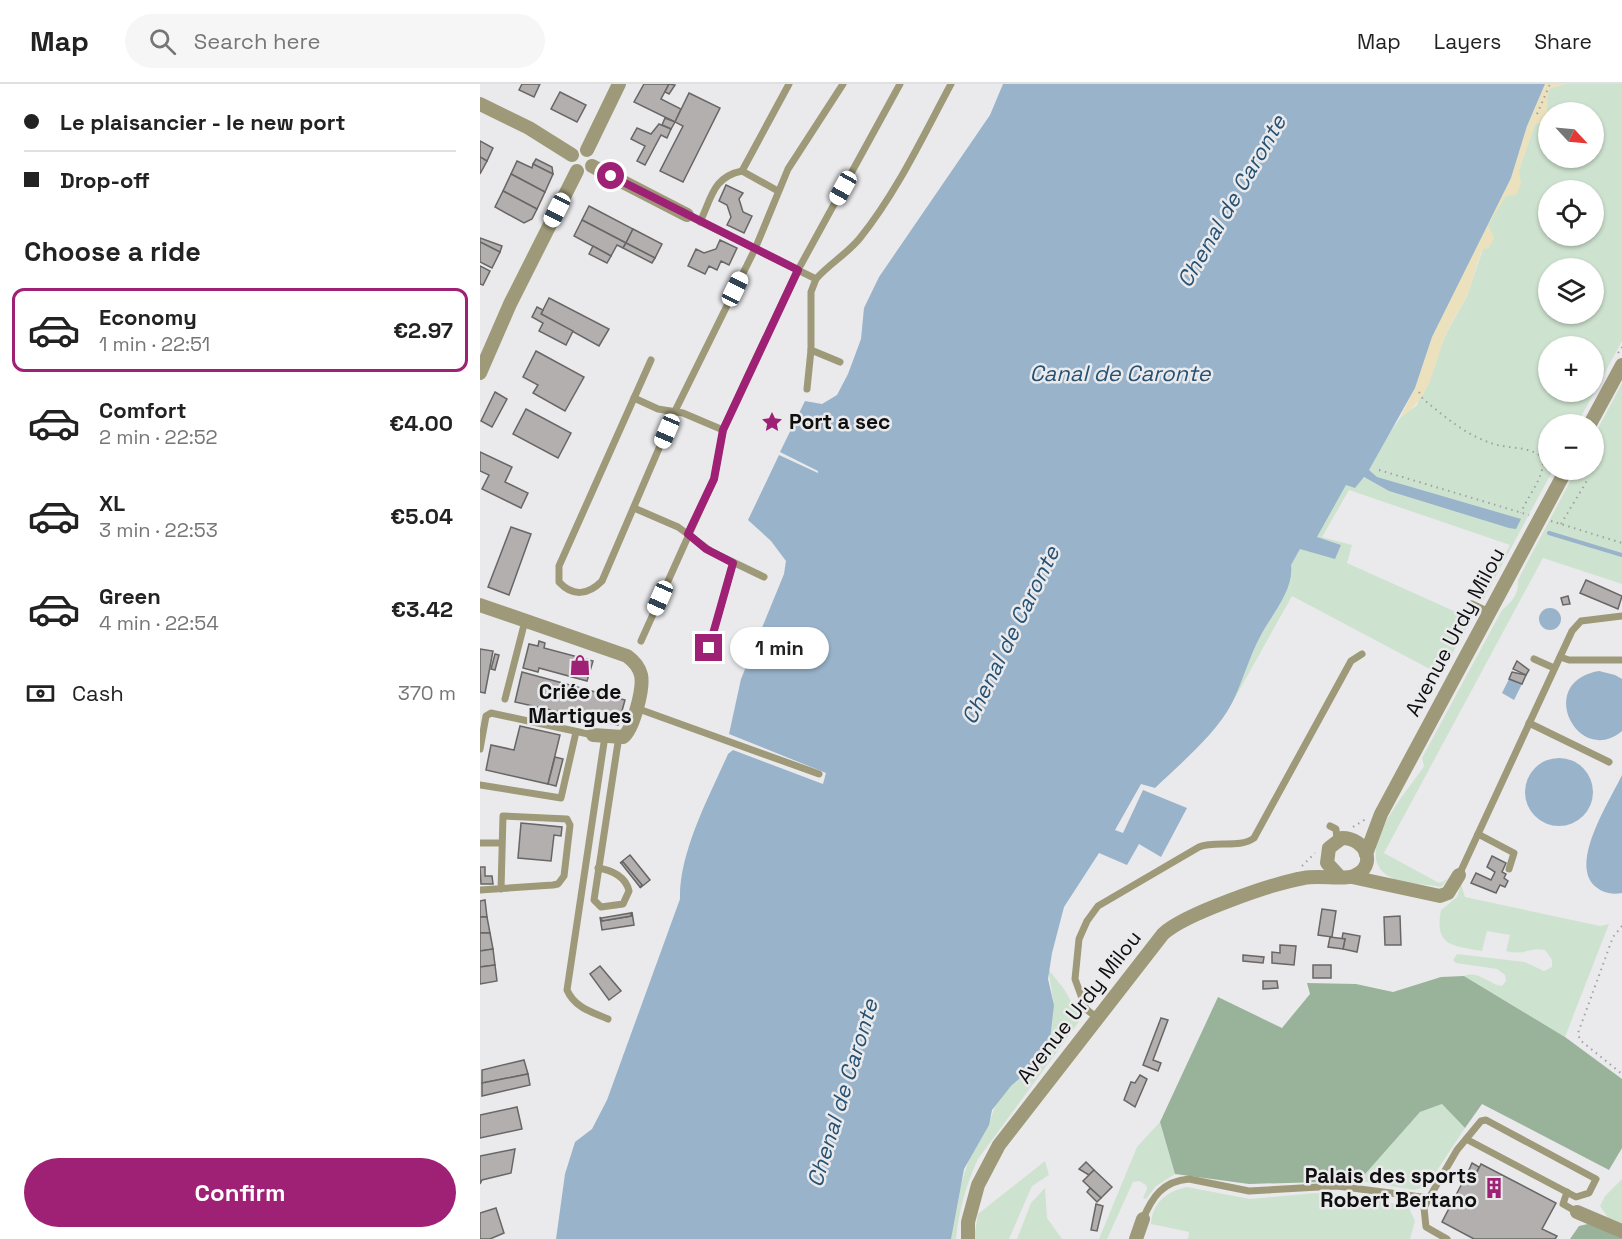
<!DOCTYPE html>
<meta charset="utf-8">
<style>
body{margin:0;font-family:"Space Grotesk",sans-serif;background:#f6f6f6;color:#222;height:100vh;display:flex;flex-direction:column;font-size:22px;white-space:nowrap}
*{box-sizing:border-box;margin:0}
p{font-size:20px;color:#767676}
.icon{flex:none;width:33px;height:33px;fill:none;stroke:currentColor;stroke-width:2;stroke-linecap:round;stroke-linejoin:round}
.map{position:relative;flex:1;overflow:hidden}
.panel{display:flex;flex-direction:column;background:#fff;width:480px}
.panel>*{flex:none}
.top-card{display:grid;align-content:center;height:132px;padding:0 24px;background:#fff}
.needle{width:39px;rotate:116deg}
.buttons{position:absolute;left:1058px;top:18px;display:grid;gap:12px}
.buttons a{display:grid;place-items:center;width:66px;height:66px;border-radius:50%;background:#fff;box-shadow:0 2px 4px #0004;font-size:30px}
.end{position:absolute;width:27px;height:27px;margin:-14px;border:8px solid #9f2175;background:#fff;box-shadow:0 0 0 3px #fff}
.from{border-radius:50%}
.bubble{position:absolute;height:42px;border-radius:21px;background:#fff;box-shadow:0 2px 4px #0004;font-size:20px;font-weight:700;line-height:42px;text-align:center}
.car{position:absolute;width:18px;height:36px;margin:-18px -9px;border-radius:8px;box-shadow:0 0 4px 2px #0007;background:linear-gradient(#fff 24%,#345 0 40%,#fff 0 76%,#345 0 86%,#fff 0)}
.top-card b{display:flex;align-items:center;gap:21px;height:57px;font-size:22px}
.top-card b+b{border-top:2px solid #e0e0e0}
.top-card i{width:15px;height:15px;background:#222}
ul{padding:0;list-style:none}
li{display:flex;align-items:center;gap:18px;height:84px;margin:0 12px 9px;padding:0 12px;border:3px solid transparent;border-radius:12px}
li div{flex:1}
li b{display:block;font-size:22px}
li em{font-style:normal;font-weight:700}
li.current{border-color:#9f2175}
li>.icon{width:54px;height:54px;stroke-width:1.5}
h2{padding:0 24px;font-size:27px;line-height:72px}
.pay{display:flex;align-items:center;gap:15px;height:66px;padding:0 24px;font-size:22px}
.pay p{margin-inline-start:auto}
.primary-button{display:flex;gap:12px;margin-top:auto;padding:12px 24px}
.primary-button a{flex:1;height:69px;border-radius:36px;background:#9f2175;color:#fff;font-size:24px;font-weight:700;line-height:69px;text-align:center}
header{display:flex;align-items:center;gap:36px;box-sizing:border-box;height:84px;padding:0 30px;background:#fff;border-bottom:2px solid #e0e0e0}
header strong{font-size:28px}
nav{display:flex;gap:33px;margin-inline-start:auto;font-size:21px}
.search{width:420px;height:54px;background:#f6f6f6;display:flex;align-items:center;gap:15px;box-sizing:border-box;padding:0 21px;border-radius:33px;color:#767676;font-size:22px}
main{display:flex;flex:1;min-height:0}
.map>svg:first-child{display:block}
.green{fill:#cee3cf;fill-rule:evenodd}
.forest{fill:#99b39a}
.sand{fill:#ebe1bc}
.water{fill:#98b3ca}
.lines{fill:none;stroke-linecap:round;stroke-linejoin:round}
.stream{stroke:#98b3ca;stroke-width:4}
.building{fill:#b2afae;stroke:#686666;stroke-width:1.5}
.path{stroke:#a1a1a2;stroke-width:2;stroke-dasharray:1.5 4.5;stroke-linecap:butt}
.service{stroke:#9e9a79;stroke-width:7}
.minor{stroke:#9e9a79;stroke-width:14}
.route{stroke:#9f2175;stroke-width:8}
.labels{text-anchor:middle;stroke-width:5;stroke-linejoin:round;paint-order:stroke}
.poi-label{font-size:21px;font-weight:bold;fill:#0f0f10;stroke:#eaeaec;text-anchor:start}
.street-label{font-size:21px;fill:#0f0f10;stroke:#eaeaec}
.water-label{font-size:22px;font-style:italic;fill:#255274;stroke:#eaeaec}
</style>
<header>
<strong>Map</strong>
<div class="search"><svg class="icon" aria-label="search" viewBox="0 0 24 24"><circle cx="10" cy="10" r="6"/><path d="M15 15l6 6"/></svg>Search here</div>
<nav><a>Map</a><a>Layers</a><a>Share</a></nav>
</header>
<main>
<section class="panel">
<div class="top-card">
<b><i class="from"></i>Le plaisancier - le new port</b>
<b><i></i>Drop-off</b>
</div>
<h2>Choose a ride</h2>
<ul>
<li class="current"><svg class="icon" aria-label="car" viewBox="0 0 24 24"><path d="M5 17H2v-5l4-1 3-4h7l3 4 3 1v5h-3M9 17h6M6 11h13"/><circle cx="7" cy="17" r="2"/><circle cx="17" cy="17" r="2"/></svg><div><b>Economy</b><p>1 min · 22:51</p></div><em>€2.97</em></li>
<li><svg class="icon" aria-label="car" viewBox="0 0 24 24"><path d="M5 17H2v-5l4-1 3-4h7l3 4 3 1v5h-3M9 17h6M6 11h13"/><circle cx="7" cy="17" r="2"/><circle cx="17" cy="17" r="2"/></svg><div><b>Comfort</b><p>2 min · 22:52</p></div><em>€4.00</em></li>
<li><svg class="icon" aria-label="car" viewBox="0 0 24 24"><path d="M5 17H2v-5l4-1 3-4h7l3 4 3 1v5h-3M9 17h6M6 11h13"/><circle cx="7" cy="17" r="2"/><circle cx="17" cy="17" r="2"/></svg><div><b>XL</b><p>3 min · 22:53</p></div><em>€5.04</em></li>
<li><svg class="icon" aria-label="car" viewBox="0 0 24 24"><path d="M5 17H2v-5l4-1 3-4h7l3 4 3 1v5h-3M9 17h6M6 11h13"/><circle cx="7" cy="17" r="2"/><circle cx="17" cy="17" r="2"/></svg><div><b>Green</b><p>4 min · 22:54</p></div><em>€3.42</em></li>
</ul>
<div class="pay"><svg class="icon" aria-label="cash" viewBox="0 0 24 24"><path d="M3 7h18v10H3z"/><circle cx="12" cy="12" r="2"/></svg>Cash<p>370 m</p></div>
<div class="primary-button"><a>Confirm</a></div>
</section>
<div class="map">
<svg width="1142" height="1155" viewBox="0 0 1142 1155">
<rect width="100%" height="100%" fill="#eaeaec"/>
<g class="green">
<path d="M1085 0H1142V257L1097 340H1068V386H1073L1003 516H1001L1030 461 869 406 842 453 872 461 867 479 985 532 990 524 994 529 961 591 812 512 751 621C760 599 769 578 778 556 789 533 814 508 810 481L820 465 837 453 866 401 884 393 909 407 889 386 901 361 920 334 937 321 967 248 987 212 1003 165 1008 141 1039 86 1055 40 1067 30 1065 15 1070 4ZM1068 28H1113V74H1068ZM1068 106H1113V152H1068ZM1068 184H1113V230H1068ZM1068 262H1113V308H1068Z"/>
<path d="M1142 299V500L1063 474 904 769 959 799 968 795 961 803C946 800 928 800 914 795 865 775 928 707 944 682L942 674 1022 526C1032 518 1039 510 1038 496L1096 386H1113V354Z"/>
<path d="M981 800 985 813 1120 842 1129 840 1085 953 984 892C999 886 1008 900 1022 902L1026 897 1025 891 1017 885 976 879 973 876 977 870 1045 878 1064 887 1072 883V876L1065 866C1048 863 1046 872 1026 867L1030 851 1007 847 1002 867C972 862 954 862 961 826L977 813Z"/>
<path d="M568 885 584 905 601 935 498 1075C486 1101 479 1126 476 1155H471L476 1116 490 1072 511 1034 516 1019 531 1002 548 989 574 921Z"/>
<path d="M962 1020 985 1044 946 1103 934 1106 879 1097 940 1028Z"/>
<path d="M680 1038 695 1090 676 1102 666 1115 663 1114 667 1105 666 1101 659 1097 653 1098 627 1155H619L657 1063Z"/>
<path d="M565 1077 569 1091 552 1102 529 1155H494L498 1130Z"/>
<path d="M1142 1095V1141L1129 1135 1120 1122 1125 1112Z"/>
<path d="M707 1103 770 1115 835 1109 866 1111 928 1122 935 1137 930 1155H708L709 1148 671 1140C672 1119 687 1107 707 1103Z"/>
<path d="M565 1104 567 1134 582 1155H537L551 1119Z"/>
</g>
<g class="forest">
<path d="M984 892 1085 953 1142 995V1064L1129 1086 1002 1020 985 1044 962 1020 940 1028 879 1097 769 1100 695 1090 680 1038 738 913 802 944 830 910 827 899 876 900 913 908 961 893Z"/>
<path d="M1108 1140 1142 1153V1155H1090L1099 1142Z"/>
</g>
<path class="sand" d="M1065 0H1085L1070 4C1065 16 1069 26 1065 38L1055 40 1039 86 1041 100 1036 111 1026 112 1008 141 1014 154 1009 164 1003 165C996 179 994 194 988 209 982 223 972 236 966 250 952 285 953 311 920 334L935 304 952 253 1031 94 1047 42Z"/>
<g class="water">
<path d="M523 0H1065L1047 42 1031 94 952 253 935 304 889 386 897 393 1041 435 1036 445 1029 444 909 407 884 393 875 404 866 401 837 453 861 461 855 475 820 465 811 481C814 506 792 530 781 551 769 573 763 597 752 619 736 650 700 680 675 704L661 700 635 746 643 749 663 706 707 724 681 773 659 760 647 781 619 769 584 823 572 869 568 895 574 921 570 955 560 977 531 1002 512 1026 509 1041 484 1085 471 1155H76L85 1090 95 1058 112 1045 127 1016 200 815C199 768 229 713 248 670L253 666 343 700 346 689 249 650 261 595 304 490 306 477 291 457 268 436 299 371 338 389V387L300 368 325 317 342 320 357 311 368 290 381 255 384 224 399 193 510 31Z"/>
<circle cx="1070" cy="535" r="11"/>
<path d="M1119 587 1135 591 1142 595V647C1098 684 1054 598 1119 587Z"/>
<path d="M1029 595 1042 600 1034 616 1022 609Z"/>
<circle cx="1079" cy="708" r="34"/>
<path d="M1142 691V809C1132 811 1123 809 1116 803 1088 780 1130 717 1142 691Z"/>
</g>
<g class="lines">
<path class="stream" d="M1069 449 1142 471"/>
</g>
<g class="building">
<path d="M42 0H60L54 13 39 6Z"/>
<path d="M164 0H189L181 15 201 25 195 38 154 18Z"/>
<path d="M189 0 195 1 189 10 185 8Z"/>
<path d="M80 8 106 21 97 38 71 25Z"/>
<path d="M209 9 240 24 203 98 180 87 203 42 195 38Z"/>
<path d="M185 34 195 38 191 45 182 41Z"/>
<path d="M179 40 191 45 187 54 181 51 165 81 157 77 165 62 151 55 157 44 171 50Z"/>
<path d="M0 57 13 64 7 77 0 73Z"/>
<path d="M0 73 7 77 0 90Z"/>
<path d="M56 75 72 83 73 90 53 80Z"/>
<path d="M37 77 52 84 53 80 73 90 65 108 31 90Z"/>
<path d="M31 90 65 108 57 125 23 107Z"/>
<path d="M246 101 263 109 259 115 263 128 272 132 264 149 247 141 251 133 247 121 239 117Z"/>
<path d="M23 107 57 125 52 135 44 139 15 123Z"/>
<path d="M109 122 153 145 146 159 102 136Z"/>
<path d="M102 136 146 159 143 164 137 161 131 172 94 152Z"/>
<path d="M153 145 182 160 175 174 146 159Z"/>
<path d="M0 154 22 162 20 168 0 158Z"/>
<path d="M240 156 257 164 249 181 241 177 237 186 229 182 225 190 208 182 216 165 224 169 236 165Z"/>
<path d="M0 158 20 168 12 184 0 178Z"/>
<path d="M146 159 175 174 172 179 143 164Z"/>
<path d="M113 162 131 172 127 179 109 170Z"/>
<path d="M0 182 10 187 3 201 0 200Z"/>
<path d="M69 214 129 245 119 262 61 230Z"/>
<path d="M57 223 63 226 61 230 93 247 86 261 59 247 63 239 52 233Z"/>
<path d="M56 267 104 293 85 327 53 309 58 301 43 293Z"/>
<path d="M15 308 27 315 12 343 1 337Z"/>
<path d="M46 325 91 349 78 374 33 350Z"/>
<path d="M0 368 32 383 25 398 48 409 41 424 2 405 9 391 0 387Z"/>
<path d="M31 443 51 450 29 511 8 503Z"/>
<path d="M1106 496 1142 512 1138 525 1100 509Z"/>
<path d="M1088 512 1090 520 1083 521 1081 514Z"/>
<path d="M59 557 65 559 64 564 113 577 107 597 59 584 58 588 43 584 49 560 58 562Z"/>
<path d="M0 565 13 567 5 609 0 608Z"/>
<path d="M15 570 19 571 15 586 11 585Z"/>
<path d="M1037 577 1049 586 1046 591 1033 585Z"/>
<path d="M42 588 145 616 138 641 35 618Z"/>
<path d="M1032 588 1046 591 1042 600 1029 595Z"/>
<path d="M40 642 80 651 68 700 6 686 11 661 34 666Z"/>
<path d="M75 673 83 675 76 702 68 700Z"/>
<path d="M41 739 82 743 81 752 74 751 71 777 38 774Z"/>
<path d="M150 771 170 796 160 804 162 801 143 778 140 779Z"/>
<path d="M1012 772 1026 779 1022 788 1026 790 1024 794 1028 797 1025 803 1020 801 1016 809 991 799 996 789 1011 796 1015 788 1007 783Z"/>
<path d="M143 778 162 801 160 803 141 779Z"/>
<path d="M0 783H5V792H12L13 800H1Z"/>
<path d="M5 816 7 833H0V817Z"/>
<path d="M842 825 856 827 852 853 838 851Z"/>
<path d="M152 828 154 841 122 846 120 833 122 837 151 832Z"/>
<path d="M151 829V832L122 837 121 834Z"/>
<path d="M920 832 921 861H905L904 833Z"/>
<path d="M0 833H7L10 849H0Z"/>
<path d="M0 849H10L13 865 0 867Z"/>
<path d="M863 849 880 852 877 868 863 865 865 855H862Z"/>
<path d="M850 853 865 855 863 865 848 863Z"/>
<path d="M800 861 816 862 814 881 792 879V868L800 869Z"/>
<path d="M13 865 15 881 0 883V867Z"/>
<path d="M763 871 784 873 783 879 763 877Z"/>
<path d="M15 881 17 897 0 900V883Z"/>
<rect x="833" y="881" width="18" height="13"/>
<path d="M120 882 141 907 129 916 110 890Z"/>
<path d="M783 897H797L798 904 783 905Z"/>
<path d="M681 934 688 936 673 976 681 979 678 987 663 981Z"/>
<path d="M44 976 48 990 2 999V986Z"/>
<path d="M48 990 50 1001 2 1012V999Z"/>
<path d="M660 991 667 995 655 1023 644 1016 651 998 655 999Z"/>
<path d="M37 1023 42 1045 0 1054V1031Z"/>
<path d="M35 1065 31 1089 2 1096 0 1100V1072Z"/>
<path d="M606 1078 614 1086 609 1091 599 1085Z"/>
<path d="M992 1079 999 1083 996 1090 989 1086Z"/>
<path d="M1001 1080 1076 1119 1062 1145 1077 1152 1075 1155H994L962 1138 989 1086 996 1090Z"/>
<path d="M614 1086 632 1103 621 1114 603 1097Z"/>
<path d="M610 1104 621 1114 617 1118 607 1108Z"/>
<path d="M616 1120 623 1122 617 1147 611 1146Z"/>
<path d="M16 1124 24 1149 10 1155H0V1129Z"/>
</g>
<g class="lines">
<g class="path">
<path d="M1057 30 1070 0"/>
<path d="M1138 269 1142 263"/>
<path d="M939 308 943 315C965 333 987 352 1014 360 1030 365 1050 362 1063 374 1065 394 1047 412 1041 429"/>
<path d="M899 386 1049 431"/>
<path d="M1071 437 1142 459"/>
<path d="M1081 440 1108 395"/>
<path d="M873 743 886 735"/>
<path d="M822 782 835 769"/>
<path d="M1142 842 1133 853 1098 949 1100 956 1142 990"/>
</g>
<g class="service">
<path d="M298 107 262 87 309 0"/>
<path d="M207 131 336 195 331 208V266L360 278"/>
<path d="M220 138C232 113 233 93 262 87"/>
<path d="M336 195C349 180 367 170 380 154 417 108 443 52 471 0"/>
<path d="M171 276 79 482V498C93 513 108 511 122 497L195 327 275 165 308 85 363 0"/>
<path d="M327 305 331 266"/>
<path d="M154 314 178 325 203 329 243 346"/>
<path d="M154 424 198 443 232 468 284 493"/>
<path d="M992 520 1009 528"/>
<path d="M161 557 234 395 243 346 268 291 318 186 420 0"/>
<path d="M229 564 253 479"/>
<path d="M1080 573 1089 576H1142"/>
<path d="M1054 575 1074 584"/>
<path d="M25 615 45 537"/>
<path d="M156 624 339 690"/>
<path d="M1049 639 1129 678"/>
<path d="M125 652 87 906C95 924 112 928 128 935"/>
<path d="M0 665 6 632 11 629 113 651"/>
<path d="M0 701 81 714 96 648"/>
<path d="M850 742 856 745 857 756"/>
<path d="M998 750 1034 769 1029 785"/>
<path d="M0 759H21"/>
<path d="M118 784C132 786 146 793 149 807L143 820 121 823 114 816 137 665 139 653"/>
<path d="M979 791 1092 547 1101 537 1142 532"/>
<path d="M0 806 73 801 78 800 84 792 90 741 87 735 23 732 21 805"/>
<path d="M616 933 606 925 595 895 599 855 607 837 618 822 719 763C736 756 759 765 774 754L871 577 882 570"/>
<path d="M1087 1108 1083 1120 1097 1128"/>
<path d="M663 1135C672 1113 683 1097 709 1095L769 1107 857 1102 949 1114"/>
<path d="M967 1155 946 1143 944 1124 949 1114 977 1066 1001 1037 1006 1036 1116 1095 1109 1109 1096 1113 986 1055"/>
</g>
<g class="minor">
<path d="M0 20 49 44 92 71"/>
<path d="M107 66 139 0"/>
<path d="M112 82 207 131"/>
<path d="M0 289 30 220 97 87"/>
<path d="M1110 340 1142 281"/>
<path d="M0 521 147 572C154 577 159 583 161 591 164 604 153 646 143 653L113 651"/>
<path d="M886 770 901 730 1086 386"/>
<path d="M872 793 960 812 968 809 979 791"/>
<path d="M1097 1128 1142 1147"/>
<path d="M488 1155V1138L498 1101 519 1061 683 850C704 830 794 799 824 794 837 791 865 796 874 792 898 782 886 754 862 754L849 764 847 779 860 793"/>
<path d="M656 1155 663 1135"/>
</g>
</g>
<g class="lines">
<path class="route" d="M131 92 318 186 243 346 234 395 208 450 226 465 253 479 229 564"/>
</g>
<defs>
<symbol id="sight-bare" viewBox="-9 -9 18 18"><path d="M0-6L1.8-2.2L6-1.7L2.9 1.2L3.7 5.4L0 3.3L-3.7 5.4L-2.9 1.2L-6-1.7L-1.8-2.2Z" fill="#9f2175" stroke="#eaeaec" stroke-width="2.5" paint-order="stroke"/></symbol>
<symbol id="shop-bare" viewBox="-9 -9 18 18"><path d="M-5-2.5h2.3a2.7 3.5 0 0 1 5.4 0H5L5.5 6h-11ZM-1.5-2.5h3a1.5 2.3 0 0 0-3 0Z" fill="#9f2175" stroke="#eaeaec" stroke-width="2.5" paint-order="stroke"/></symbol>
<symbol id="building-bare" viewBox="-9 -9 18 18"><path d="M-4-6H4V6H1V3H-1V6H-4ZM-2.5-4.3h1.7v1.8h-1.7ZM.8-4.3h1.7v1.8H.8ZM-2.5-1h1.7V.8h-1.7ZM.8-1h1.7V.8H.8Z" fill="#9f2175" stroke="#eaeaec" stroke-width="2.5" paint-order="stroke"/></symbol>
</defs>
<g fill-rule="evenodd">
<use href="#sight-bare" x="277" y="323" width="30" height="30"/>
<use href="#shop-bare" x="85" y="566" width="30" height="30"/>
<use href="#building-bare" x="999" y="1089" width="30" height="30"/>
</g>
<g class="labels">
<g class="poi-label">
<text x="309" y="345">Port a sec</text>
<text x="100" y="615" text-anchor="middle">Criée de<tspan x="100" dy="24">Martigues</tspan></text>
<text x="997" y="1099" text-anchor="end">Palais des sports<tspan x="997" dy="24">Robert Bertano</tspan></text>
</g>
<g class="street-label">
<text transform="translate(975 548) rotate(-62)" y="7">Avenue Urdy Milou</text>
<text transform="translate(599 923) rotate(-52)" y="7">Avenue Urdy Milou</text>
</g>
<g class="water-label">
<text transform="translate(751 117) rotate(-60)" y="8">Chenal de Caronte</text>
<text x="640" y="297">Canal de Caronte</text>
<text transform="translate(530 551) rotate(-64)" y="8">Chenal de Caronte</text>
<text transform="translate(362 1009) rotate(-73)" y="8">Chenal de Caronte</text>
</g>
</g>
</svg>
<div class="buttons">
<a><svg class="needle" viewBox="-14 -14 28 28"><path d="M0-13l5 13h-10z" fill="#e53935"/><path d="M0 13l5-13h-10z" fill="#767676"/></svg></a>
<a><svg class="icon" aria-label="locate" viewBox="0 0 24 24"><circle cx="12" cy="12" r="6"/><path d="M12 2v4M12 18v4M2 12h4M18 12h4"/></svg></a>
<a><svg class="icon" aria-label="layers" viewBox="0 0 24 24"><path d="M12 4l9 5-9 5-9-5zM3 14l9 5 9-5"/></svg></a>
<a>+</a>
<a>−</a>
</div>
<i class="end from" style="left:131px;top:92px"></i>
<i class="end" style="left:229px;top:564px"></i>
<div class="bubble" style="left:250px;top:543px;width:99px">1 min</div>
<i class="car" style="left:363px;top:104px;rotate:209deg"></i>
<i class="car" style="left:77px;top:126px;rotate:207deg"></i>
<i class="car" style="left:255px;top:205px;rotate:26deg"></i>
<i class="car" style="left:187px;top:347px;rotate:203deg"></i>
<i class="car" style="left:180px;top:514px;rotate:204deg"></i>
</div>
</main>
